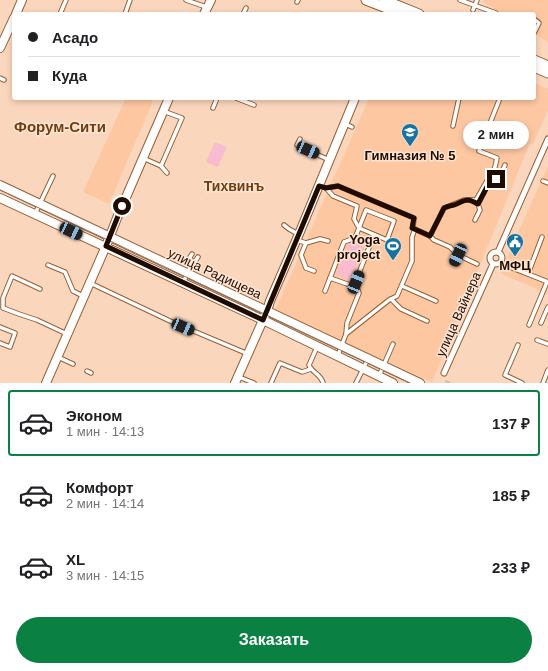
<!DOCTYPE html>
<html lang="ru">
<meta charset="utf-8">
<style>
body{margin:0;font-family:Helvetica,sans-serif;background:#f2f2f2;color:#202124;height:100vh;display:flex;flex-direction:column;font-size:15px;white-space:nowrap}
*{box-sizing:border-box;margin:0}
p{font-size:13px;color:#757577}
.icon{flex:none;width:22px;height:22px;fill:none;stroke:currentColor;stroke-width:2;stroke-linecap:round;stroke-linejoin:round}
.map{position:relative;height:383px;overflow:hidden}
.drawer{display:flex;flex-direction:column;background:#fff;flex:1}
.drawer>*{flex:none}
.hud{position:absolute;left:12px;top:12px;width:524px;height:88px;border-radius:4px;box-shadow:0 2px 6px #0003;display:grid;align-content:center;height:88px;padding:0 16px;background:#fff}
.end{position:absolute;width:18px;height:18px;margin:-9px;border:5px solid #1f0b00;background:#fff;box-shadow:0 0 0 2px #fff}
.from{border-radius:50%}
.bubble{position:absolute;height:28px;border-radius:14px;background:#fff;box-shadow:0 2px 6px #0003;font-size:13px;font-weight:800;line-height:28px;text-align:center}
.car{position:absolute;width:12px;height:24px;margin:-12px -6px;border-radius:5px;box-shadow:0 0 3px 1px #0007;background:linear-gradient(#222 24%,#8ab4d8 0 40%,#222 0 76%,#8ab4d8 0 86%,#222 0)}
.hud b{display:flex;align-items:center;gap:14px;height:38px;font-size:15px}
.hud b+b{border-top:1px solid #e0e0e0}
.hud i{width:10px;height:10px;background:#202124}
ul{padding:7px 0 0;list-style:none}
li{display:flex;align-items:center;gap:12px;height:66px;margin:0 8px 6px;padding:0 8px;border:2px solid transparent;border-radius:4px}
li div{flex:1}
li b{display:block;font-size:15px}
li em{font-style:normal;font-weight:800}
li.on{border-color:#0b8043}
li>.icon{width:36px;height:36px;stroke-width:1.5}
.button{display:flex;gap:8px;margin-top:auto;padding:8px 16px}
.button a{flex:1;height:46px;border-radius:24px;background:#0b8043;color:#fff;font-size:16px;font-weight:800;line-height:46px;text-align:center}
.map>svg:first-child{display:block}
.built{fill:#fdc7a1}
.green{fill:#f8bbcf}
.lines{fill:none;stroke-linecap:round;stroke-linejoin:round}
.pedestrian-tunnel{stroke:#d9b8a0;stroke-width:5;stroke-dasharray:5 2.5;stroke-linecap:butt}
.service-casing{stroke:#955f36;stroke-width:5.5}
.pedestrian-casing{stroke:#955f36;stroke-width:7}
.tertiary-casing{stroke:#955f36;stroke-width:10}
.secondary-casing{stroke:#955f36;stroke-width:11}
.service{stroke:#fff;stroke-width:3.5}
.pedestrian{stroke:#fff;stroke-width:5}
.tertiary{stroke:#fff;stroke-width:8}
.secondary{stroke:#fff;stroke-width:9}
.tram{stroke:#8e725f;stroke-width:1}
.route{stroke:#1f0b00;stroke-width:5}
.labels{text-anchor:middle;stroke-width:3;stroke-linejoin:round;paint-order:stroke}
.poi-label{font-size:13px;font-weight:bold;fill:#1f0b00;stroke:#ffe6d4}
.street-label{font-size:13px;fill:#1f0b00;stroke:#ffe6d4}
.neighbourhood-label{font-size:14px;font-weight:bold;fill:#6f3d10;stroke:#ffe6d4}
.quarter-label{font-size:15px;font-weight:bold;fill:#6f3d10;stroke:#ffe6d4}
</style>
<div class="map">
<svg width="548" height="383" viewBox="0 0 548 383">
<rect width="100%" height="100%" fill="#fad6bc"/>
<g class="built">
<path d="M484 0H548V42L534 33V14H503L483 2Z"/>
<path d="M534 83 548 89V110L533 144 530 143 432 382 275 311 369 98H534Z"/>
<path d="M126 98H145L153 101 109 204 83 192Z"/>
<path d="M548 166V294L500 273Z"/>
</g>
<g class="green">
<path d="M215 142 227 147 218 167 206 162Z"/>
<path d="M350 241 364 247 350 280 336 274Z"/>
</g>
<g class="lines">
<path class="pedestrian-tunnel" d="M447 383 448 381"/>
<defs>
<g id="service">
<path d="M186 0 206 7"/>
<path d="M460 0 496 13"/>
<path d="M297 2 298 0"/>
<path d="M473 10 477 0"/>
<path d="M60 14 66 0"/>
<path d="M125 14 130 0"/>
<path d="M243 14 246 8"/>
<path d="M534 19 539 23 534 33"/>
<path d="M0 78 4 80"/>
<path d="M236 98 254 105"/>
<path d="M213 108 217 98"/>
<path d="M345 124 352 127"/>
<path d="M453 126 459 98"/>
<path d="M300 139 297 145 329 160"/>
<path d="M143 158 161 166 182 118 163 111"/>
<path d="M161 166 167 173"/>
<path d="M543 181 548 183"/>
<path d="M326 188 338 186 414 218 413 228 415 229 412 237V261L397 296 389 300 346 334 338 355"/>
<path d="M472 200 478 204 490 181C492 180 494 180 496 179 501 177 503 170 505 165"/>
<path d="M366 210 394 221 387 240 359 228Z"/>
<path d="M35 214 53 176"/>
<path d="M475 220 480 210 478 204"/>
<path d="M284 225 289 229 298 234"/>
<path d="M415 229 430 236 434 240 450 247 458 255 454 263"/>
<path d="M430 236 444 208 464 200H476L488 179 494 171 497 158 479 151 500 98"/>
<path d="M297 240 306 243 301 255 306 268 314 271"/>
<path d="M306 243 320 239 328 241"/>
<path d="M192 254 190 257 192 263"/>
<path d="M458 255 477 264"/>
<path d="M48 265 65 272 73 291 83 296"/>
<path d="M505 265 548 282"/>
<path d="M528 274 542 237"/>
<path d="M330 278 350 285 355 283"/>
<path d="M90 283 170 321 248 354"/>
<path d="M183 283 192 263 196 260 198 257"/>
<path d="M402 286 436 301"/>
<path d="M40 289 12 276 3 298V308L19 314 37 320 67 334"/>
<path d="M325 291 344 242 355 238 359 228 354 219 357 206 333 196 326 188"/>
<path d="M391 299 401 309 427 321"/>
<path d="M541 323 548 307"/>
<path d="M529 325 547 282"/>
<path d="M0 327 15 333 10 347 0 343"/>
<path d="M346 334 347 323 359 293 355 283 374 235"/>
<path d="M537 340 548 344"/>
<path d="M518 345 505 375 522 383"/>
<path d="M317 347 309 365C312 373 321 374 323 383"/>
<path d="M58 357 73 364"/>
<path d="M87 371 91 373"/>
<path d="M379 376 393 344"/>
<path d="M239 377 254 383"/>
<path d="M271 383 280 363 302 372 311 369"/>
<path d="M356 383 368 359"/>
<path d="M543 383 548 370"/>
</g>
<g id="pedestrian">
<circle cx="496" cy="258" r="6"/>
<path d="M498 252 548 139"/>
<path d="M444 373 493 264"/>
</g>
<g id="tertiary">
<path d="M16 14 22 0"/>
<path d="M204 14 211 0"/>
<path d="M0 48 14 18"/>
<path d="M0 185 420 383"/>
<path d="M0 198 263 320 393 383"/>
<path d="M46 383 106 246 117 218 169 98"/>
<path d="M235 383 267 311 270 301 299 234 355 98"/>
</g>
<g id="secondary">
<path d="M366 0 402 14"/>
<path d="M384 0 419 14"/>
<path d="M534 60 548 66"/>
<path d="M534 67 548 73"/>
</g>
</defs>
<use href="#service" class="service-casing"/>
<use href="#pedestrian" class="pedestrian-casing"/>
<use href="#tertiary" class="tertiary-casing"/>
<use href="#secondary" class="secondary-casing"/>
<use href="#service" class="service"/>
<use href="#pedestrian" class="pedestrian"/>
<use href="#tertiary" class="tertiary"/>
<use href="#secondary" class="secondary"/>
<path class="tram" d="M0 190 108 240 410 383"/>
</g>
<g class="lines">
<path class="route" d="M122 206 106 246 263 320 319 186 326 188 338 186 414 218 412 228 430 236 444 208C448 206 450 206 454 205 466 200 466 197 478 204L490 181 492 179H496"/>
</g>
<defs>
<symbol id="school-pin" viewBox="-11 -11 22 30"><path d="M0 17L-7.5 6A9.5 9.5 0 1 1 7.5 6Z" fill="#1672a1" stroke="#ffe6d4"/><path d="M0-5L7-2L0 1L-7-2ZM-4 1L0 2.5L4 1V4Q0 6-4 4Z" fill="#fff"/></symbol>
<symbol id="civic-pin" viewBox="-11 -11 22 30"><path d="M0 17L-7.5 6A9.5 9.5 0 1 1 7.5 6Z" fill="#1672a1" stroke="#ffe6d4"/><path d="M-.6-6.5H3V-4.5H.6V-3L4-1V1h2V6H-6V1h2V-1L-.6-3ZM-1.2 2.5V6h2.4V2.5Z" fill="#fff"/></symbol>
<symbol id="stadium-pin" viewBox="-11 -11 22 30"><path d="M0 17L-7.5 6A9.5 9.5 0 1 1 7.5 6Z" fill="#1672a1" stroke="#ffe6d4"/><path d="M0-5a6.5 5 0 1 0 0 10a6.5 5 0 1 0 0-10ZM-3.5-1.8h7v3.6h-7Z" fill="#fff"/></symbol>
</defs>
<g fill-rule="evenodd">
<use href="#school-pin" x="400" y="122" width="20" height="27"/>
<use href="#civic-pin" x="505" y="232" width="20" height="27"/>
<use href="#stadium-pin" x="383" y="236" width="20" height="27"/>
</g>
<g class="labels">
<g class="poi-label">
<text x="410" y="160">Гимназия № 5</text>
<text x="380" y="244" text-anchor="end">Yoga<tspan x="380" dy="15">projeсt</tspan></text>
<text x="515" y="270">МФЦ</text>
</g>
<g class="street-label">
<text transform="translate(215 273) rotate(25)" y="5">улица Радищева</text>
<text transform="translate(458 314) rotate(-66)" y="5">улица Вайнера</text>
</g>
<g class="neighbourhood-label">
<text x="234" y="191">Тихвинъ</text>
</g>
<g class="quarter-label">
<text x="60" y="132">Форум-Сити</text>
</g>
</g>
</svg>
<i class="end from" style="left:122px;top:206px"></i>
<i class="end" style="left:496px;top:179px"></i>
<div class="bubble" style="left:463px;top:121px;width:66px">2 мин</div>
<i class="car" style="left:308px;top:150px;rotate:114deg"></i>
<i class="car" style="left:71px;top:231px;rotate:115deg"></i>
<i class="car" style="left:458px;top:255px;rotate:205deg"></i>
<i class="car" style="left:356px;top:282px;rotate:22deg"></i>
<i class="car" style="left:183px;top:327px;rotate:113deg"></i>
<div class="hud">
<b><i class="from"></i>Асадо</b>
<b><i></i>Куда</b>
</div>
</div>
<section class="drawer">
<ul>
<li class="on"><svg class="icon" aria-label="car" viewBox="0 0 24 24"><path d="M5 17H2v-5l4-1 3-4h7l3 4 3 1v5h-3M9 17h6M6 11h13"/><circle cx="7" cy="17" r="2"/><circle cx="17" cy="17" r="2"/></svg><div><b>Эконом</b><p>1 мин · 14:13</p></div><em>137 ₽</em></li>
<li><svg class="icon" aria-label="car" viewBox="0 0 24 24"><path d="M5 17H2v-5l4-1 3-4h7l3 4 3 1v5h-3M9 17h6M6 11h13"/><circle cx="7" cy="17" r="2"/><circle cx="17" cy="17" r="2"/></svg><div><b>Комфорт</b><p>2 мин · 14:14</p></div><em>185 ₽</em></li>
<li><svg class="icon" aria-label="car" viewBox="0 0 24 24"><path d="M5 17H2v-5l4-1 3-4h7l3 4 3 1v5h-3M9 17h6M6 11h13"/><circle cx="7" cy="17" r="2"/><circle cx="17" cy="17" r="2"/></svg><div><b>XL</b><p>3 мин · 14:15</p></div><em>233 ₽</em></li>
</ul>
<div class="button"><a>Заказать</a></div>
</section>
